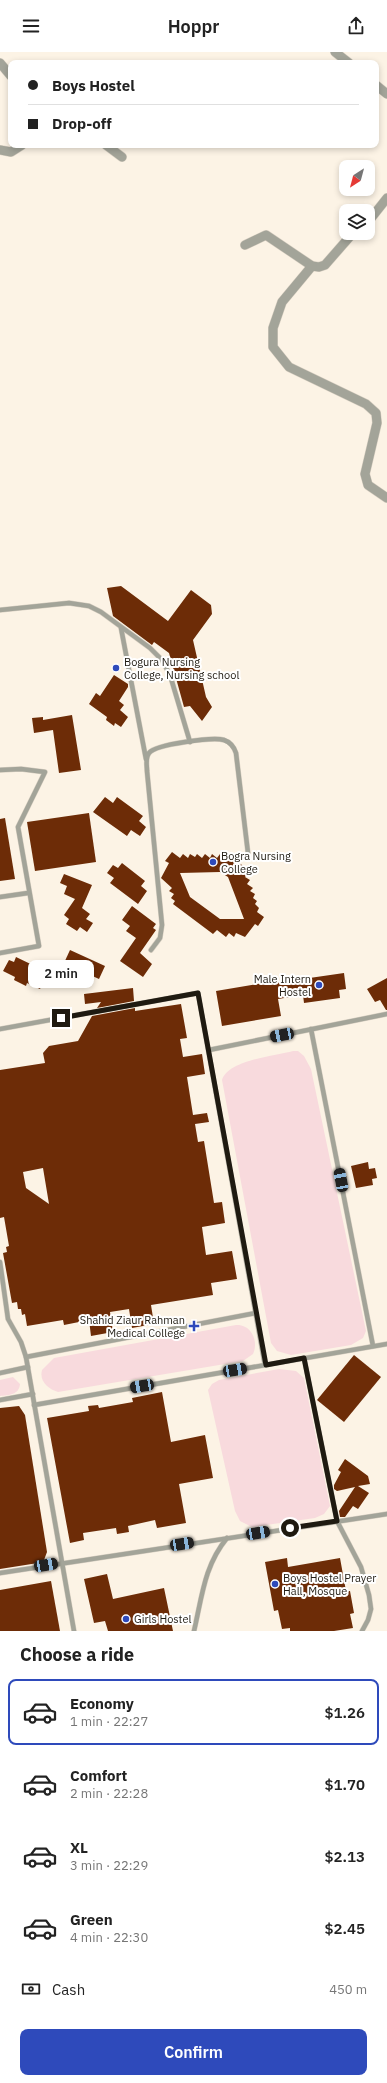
<!DOCTYPE html>
<meta charset="utf-8">
<style>
body{margin:0;font-family:"IBM Plex Sans",sans-serif;background:#f6f6f6;color:#222;height:100vh;display:flex;flex-direction:column;font-size:15px;white-space:nowrap}
*{box-sizing:border-box;margin:0}
p{font-size:13px;color:#767676}
.icon{flex:none;width:22px;height:22px;fill:none;stroke:currentColor;stroke-width:2;stroke-linecap:round;stroke-linejoin:round}
.map{position:relative;height:1579px;overflow:hidden}
.panel{display:flex;flex-direction:column;background:#fff;flex:1}
.panel>*{flex:none}
.top-card{position:absolute;left:8px;top:8px;width:371px;height:88px;border-radius:8px;box-shadow:0 2px 6px #0003;display:grid;align-content:center;height:88px;padding:0 20px;background:#fff}
.needle{width:26px;rotate:216deg}
.tools{position:absolute;left:339px;top:108px;display:grid;gap:8px}
.tools a{display:grid;place-items:center;width:36px;height:36px;border-radius:8px;background:#fff;box-shadow:0 2px 6px #0003;font-size:20px}
.end{position:absolute;width:18px;height:18px;margin:-9px;border:5px solid #1f1a11;background:#fff;box-shadow:0 0 0 2px #fff}
.from{border-radius:50%}
.bubble{position:absolute;height:28px;border-radius:8px;background:#fff;box-shadow:0 2px 6px #0003;font-size:13px;font-weight:600;line-height:28px;text-align:center}
.car{position:absolute;width:12px;height:24px;margin:-12px -6px;border-radius:5px;box-shadow:0 0 3px 1px #0007;background:linear-gradient(#222 24%,#8ab4d8 0 40%,#222 0 76%,#8ab4d8 0 86%,#222 0)}
.top-card b{display:flex;align-items:center;gap:14px;height:38px;font-size:15px}
.top-card b+b{border-top:1px solid #e0e0e0}
.top-card i{width:10px;height:10px;background:#222}
ul{padding:0;list-style:none}
li{display:flex;align-items:center;gap:12px;height:66px;margin:0 8px 6px;padding:0 12px;border:2px solid transparent;border-radius:8px}
li div{flex:1}
li b{display:block;font-size:15px}
li em{font-style:normal;font-weight:600}
li.current{border-color:#2e4abb}
li>.icon{width:36px;height:36px;stroke-width:1.5}
h2{padding:0 20px;font-size:18px;line-height:48px}
.pay{display:flex;align-items:center;gap:10px;height:44px;padding:0 20px;font-size:15px}
.pay p{margin-inline-start:auto}
.cta{display:flex;gap:8px;margin-top:auto;padding:8px 20px}
.cta a{flex:1;height:46px;border-radius:8px;background:#2e4abb;color:#fff;font-size:16px;font-weight:600;line-height:46px;text-align:center}
header{display:flex;justify-content:space-between;align-items:center;height:52px;padding:0 20px;background:#fff;font-size:18px;font-weight:600}
.map>svg:first-child{display:block}
.green{fill:#f8dadd}
.building{fill:#6d2c07;fill-rule:evenodd}
.lines{fill:none;stroke-linecap:round;stroke-linejoin:round}
.service-casing{stroke:#d9d0c3;stroke-width:5.5}
.minor-casing{stroke:#d9d0c3;stroke-width:10}
.service{stroke:#a3a499;stroke-width:4.5}
.minor{stroke:#a3a499;stroke-width:9}
.route{stroke:#1f1a11;stroke-width:5}
.poi-dot{fill:#2e4abb;stroke:#fff;stroke-width:1.5}
.labels{text-anchor:middle;stroke-width:4;stroke-linejoin:round;paint-order:stroke}
.poi-label{font-size:11px;fill:#1f1a11;stroke:#fff;text-anchor:start}
</style>
<header><svg class="icon" aria-label="menu" viewBox="0 0 24 24"><path d="M4 6h16M4 12h16M4 18h16"/></svg>Hoppr<svg class="icon" aria-label="share" viewBox="0 0 24 24"><path d="M12 15V3M7 8l5-5 5 5M5 13v7h14v-7"/></svg></header>
<div class="map">
<svg width="387" height="1579" viewBox="0 0 387 1579">
<rect width="100%" height="100%" fill="#fcf3e5"/>
<g class="green">
<path d="M293 999H298L304 1004 311 1017 366 1279 363 1286 351 1293 291 1303 277 1299 271 1291 222 1028C228 1008 275 1004 293 999Z"/>
<path d="M236 1273C251 1272 259 1289 253 1302L243 1309 58 1340C48 1337 39 1329 42 1318L54 1306Z"/>
<path d="M279 1317 296 1319 304 1326 330 1454 324 1462 315 1466 252 1475 240 1469 235 1459 208 1338 212 1332 219 1328Z"/>
<path d="M13 1325 20 1332C19 1343 9 1343 0 1344V1328Z"/>
</g>
<g class="building">
<path d="M121 534 168 569 191 538 211 553 212 562 193 588 206 645 212 655 202 669 190 654 184 655 169 601 154 590 152 593 113 564 107 536Z"/>
<path d="M114 623 128 632V635L119 649 124 653 120 658 128 665 121 675 115 671 114 674 106 668 107 665 89 652 96 641 100 644Z"/>
<path d="M72 663 81 718 59 721 53 678 34 681 32 666 43 665V668Z"/>
<path d="M105 745 113 751 117 745 143 764 139 769 146 775 140 784 131 778 127 784 93 760Z"/>
<path d="M89 761 96 810 35 819 27 770Z"/>
<path d="M5 766 15 827 0 829V767Z"/>
<path d="M172 800 180 806 183 802 188 806 190 802 195 805 197 802 202 806 205 802 210 806 212 802 217 806 220 802 224 805 227 802 232 805 235 801 242 806 239 811 245 815 243 818 248 821 245 825 250 828 247 832 253 836 250 839 255 842 253 846 257 849 255 852 259 856 257 860 264 865 258 874 255 872 245 885 236 881 234 885 229 881 226 885 217 878 213 882 173 852 175 849 171 846 174 842 169 839 172 836 161 826 169 811 165 809ZM220 820 228 825 244 867H220L190 845 180 821Z"/>
<path d="M122 811 145 829 141 834 147 839 138 852 110 831 114 826 107 821 113 813 118 816Z"/>
<path d="M64 822 92 833 82 856 90 862 86 867 93 871 87 880 80 875 77 879 66 872 69 867 64 863 75 847 64 842 67 834 60 831Z"/>
<path d="M132 854 156 872 153 876 156 878 140 901 152 912 143 925 120 909 136 886 126 879 130 874 122 868Z"/>
<path d="M70 898 105 914 99 927 64 911Z"/>
<path d="M16 905 43 918 40 923 45 925 40 937 27 931 26 934 14 928 15 925 3 919 9 908 14 910Z"/>
<path d="M344 921 346 937 339 938 340 946 304 951 303 943 278 947 281 964 222 974 216 939 275 929V931Z"/>
<path d="M387 926V958H386L380 948 375 950 367 937Z"/>
<path d="M133 936 134 949 97 956 101 950 85 952 84 942Z"/>
<path d="M181 952 187 986 180 987 183 1005 202 1002 205 1022 187 1025 193 1063 207 1061 209 1070 195 1072 198 1090 204 1089 214 1151 222 1150 225 1171 202 1175 206 1203 232 1199 237 1227 211 1231 213 1243 151 1253 154 1272 132 1276 129 1257 110 1260 113 1280 91 1284 89 1268 64 1273 63 1268 27 1274 25 1262 22 1263 21 1257H18L17 1250 12 1251 3 1201 7 1200 6 1195 9 1194 4 1165 0 1166V1018L45 1011 43 1001 49 994 78 989 92 964 135 956V959ZM43 1116 49 1152 26 1136 23 1120Z"/>
<path d="M368 1110 369 1117 375 1116 377 1126 372 1127 373 1133 356 1136 351 1114Z"/>
<path d="M354 1303 381 1325 344 1370 317 1348Z"/>
<path d="M162 1340 171 1390 205 1383 213 1426 179 1432 186 1471 157 1476 155 1468 128 1474 129 1480 117 1482 116 1476 83 1481 84 1488 70 1491 47 1366 89 1359 88 1354 98 1353 99 1356 133 1350 132 1346Z"/>
<path d="M19 1354 25 1363 47 1500 44 1508 38 1511 0 1517V1356Z"/>
<path d="M345 1407 368 1424 370 1432 358 1434 369 1441 358 1457 353 1454 345 1465H340L339 1459 355 1435 337 1439 334 1437V1433L341 1420 338 1418Z"/>
<path d="M287 1506 288 1515 340 1506 346 1539H350L354 1561 350 1562 353 1576 334 1579H290V1576L282 1577 278 1558 274 1559 265 1510Z"/>
<path d="M107 1522 113 1547 164 1536 173 1579H108L105 1569 94 1571 84 1527Z"/>
<path d="M51 1529 60 1579H0V1538Z"/>
</g>
<g class="lines">
<defs>
<g id="service">
<path d="M0 558 69 551 89 554 101 560 150 596 162 608 170 623 190 690"/>
<path d="M121 576 146 707"/>
<path d="M0 718 21 717 45 720 18 775 39 894 0 901"/>
<path d="M0 845 28 841"/>
<path d="M151 898 160 886 162 873 147 719C147 713 145 706 149 701 156 692 213 685 224 688 230 690 234 695 236 701L248 801"/>
<path d="M0 977 198 941 265 1313"/>
<path d="M311 977 373 1294"/>
<path d="M209 998 387 962"/>
<path d="M0 1210 8 1267 21 1290 26 1305 74 1579"/>
<path d="M26 1305 256 1261"/>
<path d="M304 1306 337 1469 361 1515 369 1543 371 1557 368 1568 362 1579"/>
<path d="M0 1321 28 1315"/>
<path d="M0 1348 33 1342"/>
<path d="M34 1353 387 1292"/>
<path d="M0 1521 387 1462"/>
<path d="M194 1579C202 1545 204 1514 227 1486"/>
</g>
<g id="minor">
<path d="M335 0 349 11"/>
<path d="M0 11 11 24"/>
<path d="M376 33 387 42"/>
<path d="M106 93 122 105"/>
<path d="M0 98 11 100 22 93"/>
<path d="M368 170 387 146"/>
<path d="M245 193 266 183 312 214 319 215 325 213 353 181"/>
<path d="M312 214 282 250 273 276V295L289 315 366 352 376 361 377 371 365 422 368 433 387 446"/>
</g>
</defs>
<use href="#service" class="service-casing"/>
<use href="#minor" class="minor-casing"/>
<use href="#service" class="service"/>
<use href="#minor" class="minor"/>
</g>
<g class="lines">
<path class="route" d="M61 966 198 941 266 1313 304 1306 337 1469 290 1476"/>
</g>
<g class="poi-dot">
<circle cx="116" cy="616" r="4"/>
<circle cx="213" cy="810" r="4"/>
<circle cx="319" cy="933" r="4"/>
<path d="M192 1268h4v4h4v4h-4v4h-4v-4h-4v-4h4z"/>
<circle cx="275" cy="1532" r="4"/>
<circle cx="126" cy="1567" r="4"/>
</g>
<g class="labels">
<g class="poi-label">
<text x="124" y="614">Bogura Nursing<tspan x="124" dy="13">College, Nursing school</tspan></text>
<text x="221" y="808">Bogra Nursing<tspan x="221" dy="13">College</tspan></text>
<text x="311" y="931" text-anchor="end">Male Intern<tspan x="311" dy="13">Hostel</tspan></text>
<text x="185" y="1272" text-anchor="end">Shahid Ziaur Rahman<tspan x="185" dy="13">Medical College</tspan></text>
<text x="283" y="1530">Boys Hostel Prayer<tspan x="283" dy="13">Hall, Mosque</tspan></text>
<text x="134" y="1571">Girls Hostel</text>
</g>
</g>
</svg>
<div class="tools">
<a><svg class="needle" viewBox="-14 -14 28 28"><path d="M0-13l5 13h-10z" fill="#e53935"/><path d="M0 13l5-13h-10z" fill="#767676"/></svg></a>
<a><svg class="icon" aria-label="layers" viewBox="0 0 24 24"><path d="M12 4l9 5-9 5-9-5zM3 14l9 5 9-5"/></svg></a>
</div>
<i class="end from" style="left:290px;top:1476px"></i>
<i class="end" style="left:61px;top:966px"></i>
<div class="bubble" style="left:28px;top:908px;width:66px">2 min</div>
<i class="car" style="left:282px;top:983px;rotate:259deg"></i>
<i class="car" style="left:341px;top:1128px;rotate:349deg"></i>
<i class="car" style="left:235px;top:1318px;rotate:80deg"></i>
<i class="car" style="left:142px;top:1334px;rotate:260deg"></i>
<i class="car" style="left:258px;top:1481px;rotate:81deg"></i>
<i class="car" style="left:182px;top:1492px;rotate:81deg"></i>
<i class="car" style="left:46px;top:1513px;rotate:80deg"></i>
<div class="top-card">
<b><i class="from"></i>Boys Hostel</b>
<b><i></i>Drop-off</b>
</div>
</div>
<section class="panel">
<h2>Choose a ride</h2>
<ul>
<li class="current"><svg class="icon" aria-label="car" viewBox="0 0 24 24"><path d="M5 17H2v-5l4-1 3-4h7l3 4 3 1v5h-3M9 17h6M6 11h13"/><circle cx="7" cy="17" r="2"/><circle cx="17" cy="17" r="2"/></svg><div><b>Economy</b><p>1 min · 22:27</p></div><em>$1.26</em></li>
<li><svg class="icon" aria-label="car" viewBox="0 0 24 24"><path d="M5 17H2v-5l4-1 3-4h7l3 4 3 1v5h-3M9 17h6M6 11h13"/><circle cx="7" cy="17" r="2"/><circle cx="17" cy="17" r="2"/></svg><div><b>Comfort</b><p>2 min · 22:28</p></div><em>$1.70</em></li>
<li><svg class="icon" aria-label="car" viewBox="0 0 24 24"><path d="M5 17H2v-5l4-1 3-4h7l3 4 3 1v5h-3M9 17h6M6 11h13"/><circle cx="7" cy="17" r="2"/><circle cx="17" cy="17" r="2"/></svg><div><b>XL</b><p>3 min · 22:29</p></div><em>$2.13</em></li>
<li><svg class="icon" aria-label="car" viewBox="0 0 24 24"><path d="M5 17H2v-5l4-1 3-4h7l3 4 3 1v5h-3M9 17h6M6 11h13"/><circle cx="7" cy="17" r="2"/><circle cx="17" cy="17" r="2"/></svg><div><b>Green</b><p>4 min · 22:30</p></div><em>$2.45</em></li>
</ul>
<div class="pay"><svg class="icon" aria-label="cash" viewBox="0 0 24 24"><path d="M3 7h18v10H3z"/><circle cx="12" cy="12" r="2"/></svg>Cash<p>450 m</p></div>
<div class="cta"><a>Confirm</a></div>
</section>
